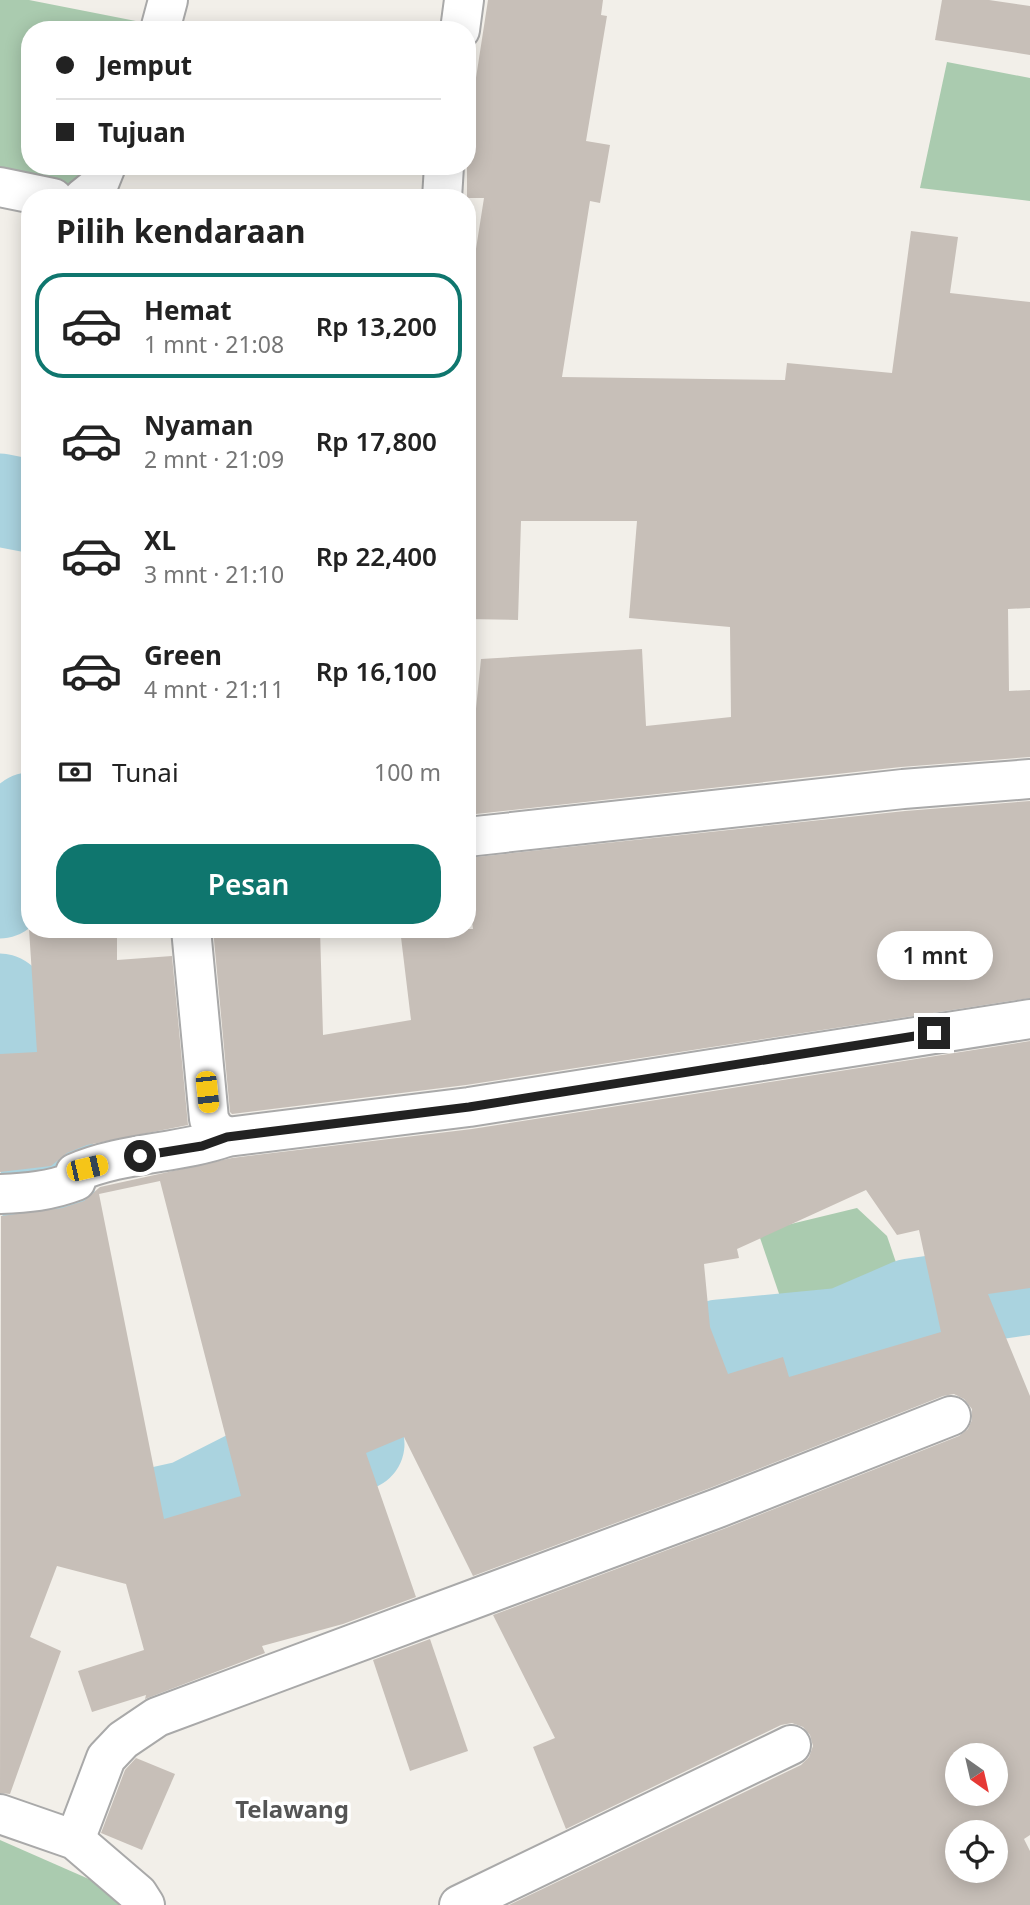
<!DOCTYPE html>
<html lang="id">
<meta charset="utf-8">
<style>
body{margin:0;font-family:"Noto Sans",sans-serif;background:#f6f6f6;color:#222;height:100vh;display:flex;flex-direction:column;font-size:26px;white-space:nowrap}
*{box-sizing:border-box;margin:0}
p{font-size:23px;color:#767676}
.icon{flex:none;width:38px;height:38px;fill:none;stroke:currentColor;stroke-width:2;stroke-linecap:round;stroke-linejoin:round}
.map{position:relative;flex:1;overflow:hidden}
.sheet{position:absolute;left:21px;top:189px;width:455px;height:749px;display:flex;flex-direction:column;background:#fff;border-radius:28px;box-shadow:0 4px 18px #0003}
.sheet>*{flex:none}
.guide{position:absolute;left:21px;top:21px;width:455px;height:154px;border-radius:28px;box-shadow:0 4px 18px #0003;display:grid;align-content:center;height:154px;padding:0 35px;background:#fff}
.needle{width:46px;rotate:146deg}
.controls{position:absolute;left:945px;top:1743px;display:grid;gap:14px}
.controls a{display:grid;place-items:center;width:63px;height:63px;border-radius:50%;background:#fff;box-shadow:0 4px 18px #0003;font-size:35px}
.end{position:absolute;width:32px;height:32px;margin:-16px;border:9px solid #222;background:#fff;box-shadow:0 0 0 4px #fff}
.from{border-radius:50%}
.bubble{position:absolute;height:49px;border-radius:24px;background:#fff;box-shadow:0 4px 18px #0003;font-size:23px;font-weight:600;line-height:49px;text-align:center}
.car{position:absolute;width:21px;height:42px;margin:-21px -10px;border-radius:9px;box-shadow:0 0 5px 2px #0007;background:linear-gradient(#f5c518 24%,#345 0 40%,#f5c518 0 76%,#345 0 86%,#f5c518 0)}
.guide b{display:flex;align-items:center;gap:24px;height:66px;font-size:26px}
.guide b+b{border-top:2px solid #e0e0e0}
.guide i{width:18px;height:18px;background:#222}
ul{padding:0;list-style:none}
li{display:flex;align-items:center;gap:21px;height:105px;margin:0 14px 10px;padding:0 21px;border:4px solid transparent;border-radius:28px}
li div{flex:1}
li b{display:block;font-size:26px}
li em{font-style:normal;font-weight:600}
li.active{border-color:#0f766e}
li>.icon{width:63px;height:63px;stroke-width:1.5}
h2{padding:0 35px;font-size:32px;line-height:84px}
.pay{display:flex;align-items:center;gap:18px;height:77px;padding:0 35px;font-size:26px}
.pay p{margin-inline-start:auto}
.cta{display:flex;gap:14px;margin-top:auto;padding:14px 35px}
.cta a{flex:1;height:80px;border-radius:28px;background:#0f766e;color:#fff;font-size:28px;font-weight:600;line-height:80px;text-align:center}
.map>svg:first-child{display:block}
.cemetery{fill:#aacbaf}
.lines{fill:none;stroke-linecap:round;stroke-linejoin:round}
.river{stroke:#aad3df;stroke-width:93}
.building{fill:#c7bfb8;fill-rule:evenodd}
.minor-casing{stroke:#a9a9a9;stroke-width:42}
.minor{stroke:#fff;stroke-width:38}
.route{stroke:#222;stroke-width:9}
.labels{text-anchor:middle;stroke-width:7;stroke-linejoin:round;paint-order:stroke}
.quarter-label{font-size:24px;font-weight:bold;fill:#555;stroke:#fff}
</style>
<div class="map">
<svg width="1030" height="1905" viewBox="0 0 1030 1905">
<rect width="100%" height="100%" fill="#f2efe9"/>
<g class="cemetery">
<path d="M0 0H29L146 23 143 30H30V166H93L85 188 0 173Z"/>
<path d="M947 62 1030 78V201L920 188Z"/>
<path d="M857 1208 887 1236 904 1286 788 1320 758 1232Z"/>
<path d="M0 1840 123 1894 126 1905H0Z"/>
</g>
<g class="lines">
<g class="river">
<path d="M0 500 30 506"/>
<path d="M0 892 12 875 30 819"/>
<path d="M0 1000 32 1025 43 1065 54 1339"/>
<path d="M594 1380 719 1346 844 1334 911 1305 1030 1288"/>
<path d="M52 1465 76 1488 134 1519 188 1507 259 1471 358 1444"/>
</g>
</g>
<g class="building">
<path d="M488 0H603L601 15 607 16 586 141 610 145 600 203 590 201 562 377 785 380 787 363 892 373 911 231 958 237 950 293 1030 302V608L1008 609 1009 691 1030 690V757L901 767 467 815V758H471L481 659 642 649 646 726 731 717 730 627 629 618 637 521H521L518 620 467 619V306L484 198H467V136Z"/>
<path d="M942 0H989L1030 6V55L935 40Z"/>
<path d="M1030 801V998L466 1085 232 1114 230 1112 213 929H320L323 1035 411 1020 400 929H473L467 881V858L905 811Z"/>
<path d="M29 929H117V960L172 956 188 1125 87 1145 67 1153 51 1166 0 1172V1054L37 1052Z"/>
<path d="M1030 1041V1288L988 1294 1030 1396V1835L1024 1839 1030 1851V1905H509L801 1765 809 1757 813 1746 810 1735 803 1727 792 1723 781 1725 566 1829 533 1747 555 1738 493 1615 726 1528 959 1436 968 1429 972 1420V1409L964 1399 954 1394 943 1396 710 1488 473 1576 404 1437 366 1453 416 1597 343 1624 262 1646 265 1653 145 1699 146 1695 92 1712 78 1671 144 1650 126 1584 57 1566 30 1637 61 1651 10 1794 0 1793 1 1216 62 1208 84 1201 100 1187 232 1158 472 1129ZM160 1181 241 1496 164 1519 99 1194ZM866 1190 897 1235 919 1230 941 1332 789 1377 783 1357 728 1374 710 1327 704 1264 739 1258 737 1249ZM957 1755H996V1794H957ZM957 1832H996V1871H957Z"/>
<path d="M430 1639 468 1751 410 1771 373 1660Z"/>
<path d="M136 1758 175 1774 142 1850 101 1833 125 1770Z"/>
</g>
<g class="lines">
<defs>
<g id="minor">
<path d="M160 30 168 0"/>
<path d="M460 30 464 0"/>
<path d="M0 187 53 198"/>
<path d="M83 198 98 186 106 166"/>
<path d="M442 198 444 166"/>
<path d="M467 837 903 789 1030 779"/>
<path d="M191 929 209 1119 215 1130 227 1137"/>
<path d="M0 1194C27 1193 50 1191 76 1181L75 1173C123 1152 178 1154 227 1137L469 1107 1030 1019"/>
<path d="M0 1814 75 1840 138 1894 145 1905"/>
<path d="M75 1840 106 1758 123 1740 157 1717 718 1508 951 1416"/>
<path d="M459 1905 791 1745"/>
</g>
</defs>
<use href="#minor" class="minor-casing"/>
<use href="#minor" class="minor"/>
</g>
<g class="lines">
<path class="route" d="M140 1156 202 1146 227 1137 469 1107 934 1033"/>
</g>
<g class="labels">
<g class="quarter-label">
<text x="292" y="1818">Telawang</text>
</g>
</g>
</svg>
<div class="controls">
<a><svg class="needle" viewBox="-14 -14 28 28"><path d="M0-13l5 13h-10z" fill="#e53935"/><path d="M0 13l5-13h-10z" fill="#767676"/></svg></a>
<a><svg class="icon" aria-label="locate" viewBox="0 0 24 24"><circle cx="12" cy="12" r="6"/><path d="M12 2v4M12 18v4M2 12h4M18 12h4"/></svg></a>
</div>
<i class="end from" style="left:140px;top:1156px"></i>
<i class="end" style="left:934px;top:1033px"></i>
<div class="bubble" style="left:877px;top:931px;width:116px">1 mnt</div>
<i class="car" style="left:207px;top:1092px;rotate:174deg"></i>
<i class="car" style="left:87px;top:1168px;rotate:77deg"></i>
<div class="guide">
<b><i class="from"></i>Jemput</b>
<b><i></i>Tujuan</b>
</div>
<section class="sheet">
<h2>Pilih kendaraan</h2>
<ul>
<li class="active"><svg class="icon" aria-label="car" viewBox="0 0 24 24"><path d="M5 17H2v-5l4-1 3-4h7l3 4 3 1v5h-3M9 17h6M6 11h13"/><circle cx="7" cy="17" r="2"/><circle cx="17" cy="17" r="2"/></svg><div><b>Hemat</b><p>1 mnt · 21:08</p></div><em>Rp 13,200</em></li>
<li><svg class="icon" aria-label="car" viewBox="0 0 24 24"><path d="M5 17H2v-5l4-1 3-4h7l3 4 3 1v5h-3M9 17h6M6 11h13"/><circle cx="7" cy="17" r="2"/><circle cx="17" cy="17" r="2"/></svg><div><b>Nyaman</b><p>2 mnt · 21:09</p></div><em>Rp 17,800</em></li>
<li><svg class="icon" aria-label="car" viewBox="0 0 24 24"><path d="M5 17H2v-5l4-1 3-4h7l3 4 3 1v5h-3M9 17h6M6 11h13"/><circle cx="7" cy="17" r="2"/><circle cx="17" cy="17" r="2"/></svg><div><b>XL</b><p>3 mnt · 21:10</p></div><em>Rp 22,400</em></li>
<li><svg class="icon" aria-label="car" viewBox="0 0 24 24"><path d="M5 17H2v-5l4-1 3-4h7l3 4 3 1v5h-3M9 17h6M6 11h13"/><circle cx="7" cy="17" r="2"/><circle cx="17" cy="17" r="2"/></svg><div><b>Green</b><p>4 mnt · 21:11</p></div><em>Rp 16,100</em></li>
</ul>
<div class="pay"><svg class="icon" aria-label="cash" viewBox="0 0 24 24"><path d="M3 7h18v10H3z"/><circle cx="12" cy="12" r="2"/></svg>Tunai<p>100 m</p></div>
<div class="cta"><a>Pesan</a></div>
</section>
</div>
